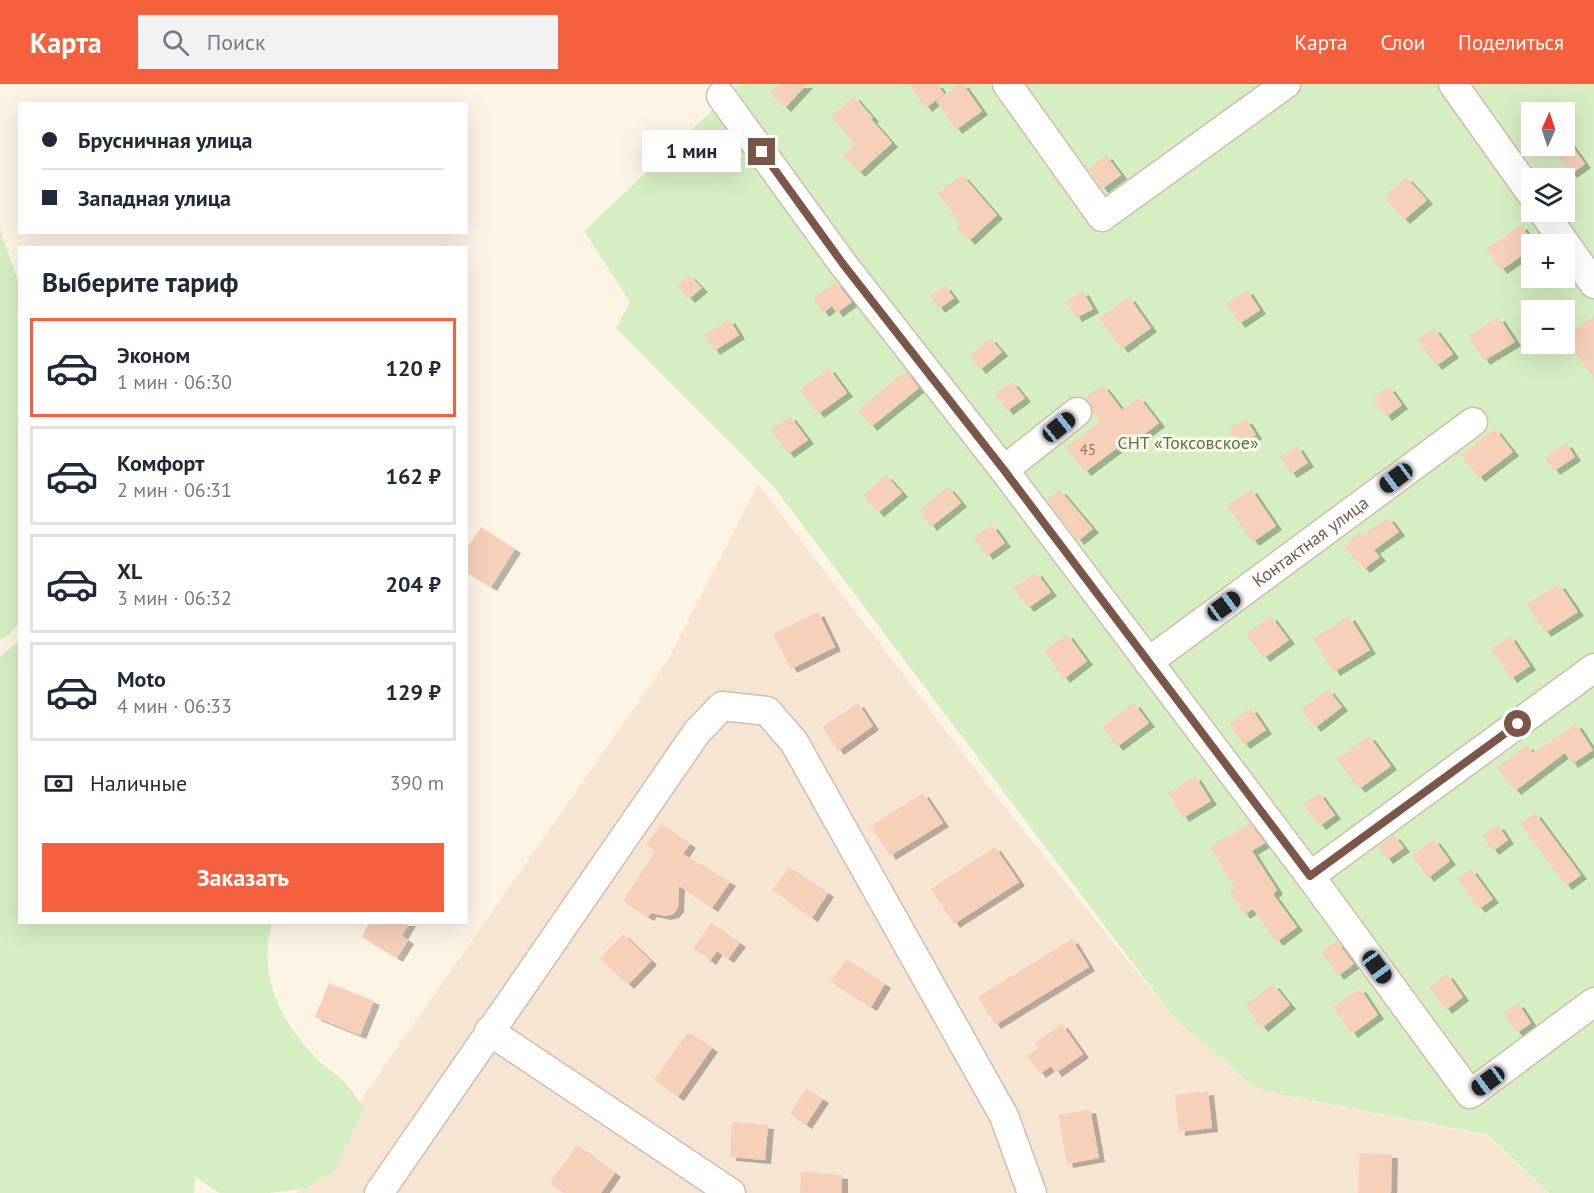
<!DOCTYPE html>
<html lang="ru">
<meta charset="utf-8">
<style>
body{margin:0;font-family:"PT Sans",sans-serif;background:#f2f2f3;color:#1f2937;height:100vh;display:flex;flex-direction:column;font-size:22px;white-space:nowrap}
*{box-sizing:border-box;margin:0}
p{font-size:20px;color:#747a83}
.icon{flex:none;width:33px;height:33px;fill:none;stroke:currentColor;stroke-width:2;stroke-linecap:round;stroke-linejoin:round}
.map{position:relative;flex:1;overflow:hidden}
.side{position:absolute;left:18px;top:162px;width:450px;height:678px;display:flex;flex-direction:column;background:#fff;border-radius:0px;box-shadow:0 6px 24px #0002}
.side>*{flex:none}
.banner{position:absolute;left:18px;top:18px;width:450px;height:132px;border-radius:0px;box-shadow:0 6px 24px #0002;display:grid;align-content:center;height:132px;padding:0 24px;background:#fff}
.needle{width:39px;rotate:3deg}
.controls{position:absolute;left:1521px;top:18px;display:grid;gap:12px}
.controls a{display:grid;place-items:center;width:54px;height:54px;border-radius:0px;background:#fff;box-shadow:0 6px 24px #0002;font-size:30px}
.end{position:absolute;width:27px;height:27px;margin:-14px;border:8px solid #7b5747;background:#fff;box-shadow:0 0 0 3px #fff}
.from{border-radius:50%}
.bubble{position:absolute;height:42px;border-radius:0px;background:#fff;box-shadow:0 6px 24px #0002;font-size:20px;font-weight:600;line-height:42px;text-align:center}
.car{position:absolute;width:18px;height:36px;margin:-18px -9px;border-radius:8px;box-shadow:0 0 4px 2px #0007;background:linear-gradient(#222 24%,#8ab4d8 0 40%,#222 0 76%,#8ab4d8 0 86%,#222 0)}
.banner b{display:flex;align-items:center;gap:21px;height:57px;font-size:22px}
.banner b+b{border-top:2px solid #e0e1e3}
.banner i{width:15px;height:15px;background:#1f2937}
ul{padding:0;list-style:none}
li{display:flex;align-items:center;gap:18px;height:99px;margin:0 12px 9px;padding:0 12px;border:3px solid #e0e1e3;border-radius:0px}
li div{flex:1}
li b{display:block;font-size:22px}
li em{font-style:normal;font-weight:600}
li.current{border-color:#f5603e}
li>.icon{width:54px;height:54px;stroke-width:1.5}
h2{padding:0 24px;font-size:27px;line-height:72px}
.pay{display:flex;align-items:center;gap:15px;height:66px;padding:0 24px;font-size:22px}
.pay p{margin-inline-start:auto}
.action{display:flex;gap:12px;margin-top:auto;padding:12px 24px}
.action a{flex:1;height:69px;border-radius:0px;background:#f5603e;color:#fff;font-size:24px;font-weight:600;line-height:69px;text-align:center}
header{display:flex;align-items:center;gap:36px;box-sizing:border-box;height:84px;padding:0 30px;background:#f5603e;color:#fff}
header strong{font-size:28px}
nav{display:flex;gap:33px;margin-inline-start:auto;font-size:21px}
.search{width:420px;height:54px;background:#f2f2f3;display:flex;align-items:center;gap:15px;box-sizing:border-box;padding:0 21px;border-radius:0px;color:#747a83;font-size:22px}
.map>svg:first-child{display:block}
.residential{fill:#f7e5d3}
.green{fill:#d5eec2;fill-rule:evenodd}
.building{fill:#f7d0ba;filter:url(#shadow)}
.lines{fill:none;stroke-linecap:round;stroke-linejoin:round}
.minor-casing{stroke:#d4bcac;stroke-width:31}
.minor{stroke:#fff;stroke-width:28}
.route{stroke:#7b5747;stroke-width:8}
.labels{text-anchor:middle;stroke-width:6;stroke-linejoin:round;paint-order:stroke}
.number-label{font-size:15px;fill:#9a7564}
.park-label{font-size:18px;fill:#517b3b;stroke:#fff7ee}
.street-label{font-size:18px;fill:#7b5747;stroke:#fff7ee}
</style>
<header>
<strong>Карта</strong>
<div class="search"><svg class="icon" aria-label="search" viewBox="0 0 24 24"><circle cx="10" cy="10" r="6"/><path d="M15 15l6 6"/></svg>Поиск</div>
<nav><a>Карта</a><a>Слои</a><a>Поделиться</a></nav>
</header>
<div class="map">
<svg width="1594" height="1109" viewBox="0 0 1594 1109">
<defs>
<filter id="shadow"><feDropShadow dx="6" dy="4" stdDeviation="0" flood-color="#0004"/></filter>
</defs>
<rect width="100%" height="100%" fill="#fef4e5"/>
<path class="residential" d="M758 400 996 712 1174 934 1258 1006 1487 1052 1548 1109H296L669 574Z"/>
<g class="green">
<path d="M740 0H1594V1109H1549L1487 1051 1258 1006 1174 934 774 403 616 244 630 218 584 147ZM1532 28H1564V62H1532ZM1532 94H1564V128H1532ZM1532 160H1564V194H1532ZM1532 226H1564V260H1532Z"/>
<path d="M0 145 20 203 19 539 9 551 0 556Z"/>
<path d="M19 557 20 838 272 839C257 891 281 938 317 975 326 984 337 990 345 999 352 1006 358 1016 364 1024L335 1087 305 1105 268 1109H219L195 1093 194 1109H0V573Z"/>
</g>
<g class="building">
<path d="M779 0H807L785 24 770 9Z"/>
<path d="M909 0H937L944 10 926 24Z"/>
<path d="M959 0H963L982 27 956 46 936 17Z"/>
<path d="M854 12 873 34 871 35 892 59 859 89 843 71 855 60 831 33Z"/>
<path d="M1568 56 1585 80 1571 90 1554 67 1561 62H1564Z"/>
<path d="M1106 71 1121 91 1102 105 1088 85Z"/>
<path d="M962 91 997 131 969 157 956 143 960 139 937 109Z"/>
<path d="M1406 93 1427 116 1404 136 1384 113Z"/>
<path d="M1521 141 1534 160H1532V165L1501 186 1486 165Z"/>
<path d="M689 191 702 204 689 215 677 202Z"/>
<path d="M836 198 852 218 837 229 832 222 823 229 813 214Z"/>
<path d="M945 202 954 214 939 225 930 212Z"/>
<path d="M1247 206 1260 226 1239 240 1226 220Z"/>
<path d="M1083 207 1093 225 1076 234 1066 217Z"/>
<path d="M1129 213 1151 244 1122 265 1099 234Z"/>
<path d="M1594 232V294L1564 254Z"/>
<path d="M1499 233 1515 258 1484 277 1468 252Z"/>
<path d="M729 235 739 251 714 267 704 251Z"/>
<path d="M1434 244 1453 270 1436 282 1417 256Z"/>
<path d="M990 254 1002 268 980 286 969 272Z"/>
<path d="M829 284 847 309 818 330 800 306Z"/>
<path d="M906 287 919 304 871 343 858 326Z"/>
<path d="M1012 298 1025 314 1007 327 995 310Z"/>
<path d="M1103 301 1122 326 1139 313 1159 339 1129 362 1125 358 1085 388 1066 363 1100 338 1093 328 1090 318 1085 314Z"/>
<path d="M1389 303 1402 321 1386 333 1373 314Z"/>
<path d="M790 332 808 356 788 370 771 346Z"/>
<path d="M1246 335 1256 351 1238 362 1228 346Z"/>
<path d="M1495 345 1513 368 1479 394 1461 371Z"/>
<path d="M1566 359 1575 373 1554 387 1545 373Z"/>
<path d="M1297 362 1308 379 1291 390 1280 373Z"/>
<path d="M886 391 902 409 878 429 863 412Z"/>
<path d="M948 403 961 419 931 443 919 426Z"/>
<path d="M1251 405 1276 442 1253 458 1227 422Z"/>
<path d="M1060 406 1093 445 1078 457 1047 416Z"/>
<path d="M1388 433 1399 448 1374 466 1380 473 1364 485 1344 462 1360 449 1362 452Z"/>
<path d="M992 441 1005 459 987 472 974 453Z"/>
<path d="M481 443 515 465 491 503 466 488V466Z"/>
<path d="M1036 488 1051 508 1028 524 1013 505Z"/>
<path d="M1559 500 1578 528 1545 549 1527 520Z"/>
<path d="M818 528 835 563 791 585 773 550Z"/>
<path d="M1271 532 1289 556 1264 574 1246 550Z"/>
<path d="M1349 532 1370 566 1334 588 1313 555Z"/>
<path d="M1067 550 1087 577 1064 595 1044 567Z"/>
<path d="M1510 552 1530 582 1511 595 1491 565Z"/>
<path d="M1328 605 1342 623 1315 644 1301 626Z"/>
<path d="M858 619 873 642 838 667 822 643Z"/>
<path d="M1134 619 1149 639 1117 663 1102 643Z"/>
<path d="M1251 624 1266 646 1244 661 1229 640Z"/>
<path d="M1576 640 1593 666 1572 680 1565 669 1515 707 1497 684 1527 661 1533 669Z"/>
<path d="M1369 652 1391 682 1359 705 1337 675Z"/>
<path d="M1195 692 1211 717 1183 734 1168 709Z"/>
<path d="M923 709 943 739 890 772 871 742Z"/>
<path d="M1319 709 1335 731 1320 742 1303 721Z"/>
<path d="M1535 729 1581 791 1566 802 1520 740Z"/>
<path d="M1250 739 1265 759 1252 767 1277 806 1273 810 1297 843 1277 858 1253 825 1244 831 1230 809 1235 805 1210 763Z"/>
<path d="M661 740 690 760 683 770 730 798 712 824 679 802 678 824 673 830 665 832 651 829 648 833 623 817 655 767 646 761Z"/>
<path d="M1498 741 1508 756 1493 767 1482 752Z"/>
<path d="M1394 751 1404 764 1387 776 1378 763Z"/>
<path d="M1434 755 1450 777 1428 794 1412 772Z"/>
<path d="M995 763 1019 798 954 840 931 805Z"/>
<path d="M789 783 828 809 812 834 772 806Z"/>
<path d="M1471 785 1493 815 1479 825 1457 794Z"/>
<path d="M370 838H410L402 852 408 856 397 874 362 853Z"/>
<path d="M711 839 740 859 728 875 717 867 710 877 693 864Z"/>
<path d="M623 850 651 877 628 901 600 874Z"/>
<path d="M1072 855 1089 883 995 941 978 913Z"/>
<path d="M1337 857 1354 880 1338 892 1321 868Z"/>
<path d="M846 875 885 900 871 923 831 898Z"/>
<path d="M1447 890 1463 913 1446 926 1429 903Z"/>
<path d="M329 899 374 917 360 951 315 933Z"/>
<path d="M1273 900 1290 921 1262 944 1245 922Z"/>
<path d="M1360 904 1378 931 1352 950 1333 923Z"/>
<path d="M1518 919 1531 939 1517 949 1503 929Z"/>
<path d="M1062 940 1083 970 1056 989 1051 982 1040 990 1027 972 1038 964 1035 959Z"/>
<path d="M688 948 712 964 678 1013 654 996Z"/>
<path d="M806 1004 823 1015 806 1041 790 1030Z"/>
<path d="M1208 1007 1212 1044 1179 1048 1175 1011Z"/>
<path d="M1090 1025 1099 1074 1067 1080 1058 1031Z"/>
<path d="M732 1038 768 1041 765 1076 730 1073Z"/>
<path d="M577 1061 615 1089 601 1109H564L550 1099Z"/>
<path d="M1360 1069 1392 1070 1391 1109H1358Z"/>
<path d="M801 1088 842 1091V1109H800Z"/>
</g>
<g class="lines">
<defs>
<g id="minor">
<path d="M1007 0 1102 133 1286 0"/>
<path d="M1453 0 1532 111"/>
<path d="M721 12 843 180 1004 386 1310 792 1470 1010 1594 918"/>
<path d="M1543 128 1594 200"/>
<path d="M1004 386 1077 328"/>
<path id="s1" d="M1148 578 1473 338"/>
<path d="M1310 792 1594 584"/>
<path d="M489 947 731 1109"/>
<path d="M379 1109 697 648 722 622 767 627 794 658 1004 1032 1032 1109"/>
</g>
</defs>
<use href="#minor" class="minor-casing"/>
<use href="#minor" class="minor"/>
</g>
<g class="lines">
<path class="route" d="M762 68 843 180 1004 386 1310 792 1518 640"/>
</g>
<g class="labels">
<g class="number-label">
<text x="1088" y="371">45</text>
</g>
<g class="park-label">
<text x="1188" y="365">СНТ «Токсовское»</text>
</g>
<g class="street-label">
<text dy="6" stroke="none"><textPath href="#s1" startOffset="202">Контактная улица</textPath></text>
</g>
</g>
</svg>
<div class="controls">
<a><svg class="needle" viewBox="-14 -14 28 28"><path d="M0-13l5 13h-10z" fill="#e53935"/><path d="M0 13l5-13h-10z" fill="#747a83"/></svg></a>
<a><svg class="icon" aria-label="layers" viewBox="0 0 24 24"><path d="M12 4l9 5-9 5-9-5zM3 14l9 5 9-5"/></svg></a>
<a>+</a>
<a>−</a>
</div>
<i class="end from" style="left:1518px;top:640px"></i>
<i class="end" style="left:762px;top:68px"></i>
<div class="bubble" style="left:642px;top:46px;width:99px">1 мин</div>
<i class="car" style="left:1059px;top:343px;rotate:51deg"></i>
<i class="car" style="left:1396px;top:394px;rotate:233deg"></i>
<i class="car" style="left:1224px;top:522px;rotate:54deg"></i>
<i class="car" style="left:1377px;top:883px;rotate:144deg"></i>
<i class="car" style="left:1488px;top:997px;rotate:234deg"></i>
<div class="banner">
<b><i class="from"></i>Брусничная улица</b>
<b><i></i>Западная улица</b>
</div>
<section class="side">
<h2>Выберите тариф</h2>
<ul>
<li class="current"><svg class="icon" aria-label="car" viewBox="0 0 24 24"><path d="M5 17H2v-5l4-1 3-4h7l3 4 3 1v5h-3M9 17h6M6 11h13"/><circle cx="7" cy="17" r="2"/><circle cx="17" cy="17" r="2"/></svg><div><b>Эконом</b><p>1 мин · 06:30</p></div><em>120 ₽</em></li>
<li><svg class="icon" aria-label="car" viewBox="0 0 24 24"><path d="M5 17H2v-5l4-1 3-4h7l3 4 3 1v5h-3M9 17h6M6 11h13"/><circle cx="7" cy="17" r="2"/><circle cx="17" cy="17" r="2"/></svg><div><b>Комфорт</b><p>2 мин · 06:31</p></div><em>162 ₽</em></li>
<li><svg class="icon" aria-label="car" viewBox="0 0 24 24"><path d="M5 17H2v-5l4-1 3-4h7l3 4 3 1v5h-3M9 17h6M6 11h13"/><circle cx="7" cy="17" r="2"/><circle cx="17" cy="17" r="2"/></svg><div><b>XL</b><p>3 мин · 06:32</p></div><em>204 ₽</em></li>
<li><svg class="icon" aria-label="car" viewBox="0 0 24 24"><path d="M5 17H2v-5l4-1 3-4h7l3 4 3 1v5h-3M9 17h6M6 11h13"/><circle cx="7" cy="17" r="2"/><circle cx="17" cy="17" r="2"/></svg><div><b>Moto</b><p>4 мин · 06:33</p></div><em>129 ₽</em></li>
</ul>
<div class="pay"><svg class="icon" aria-label="cash" viewBox="0 0 24 24"><path d="M3 7h18v10H3z"/><circle cx="12" cy="12" r="2"/></svg>Наличные<p>390 m</p></div>
<div class="action"><a>Заказать</a></div>
</section>
</div>
